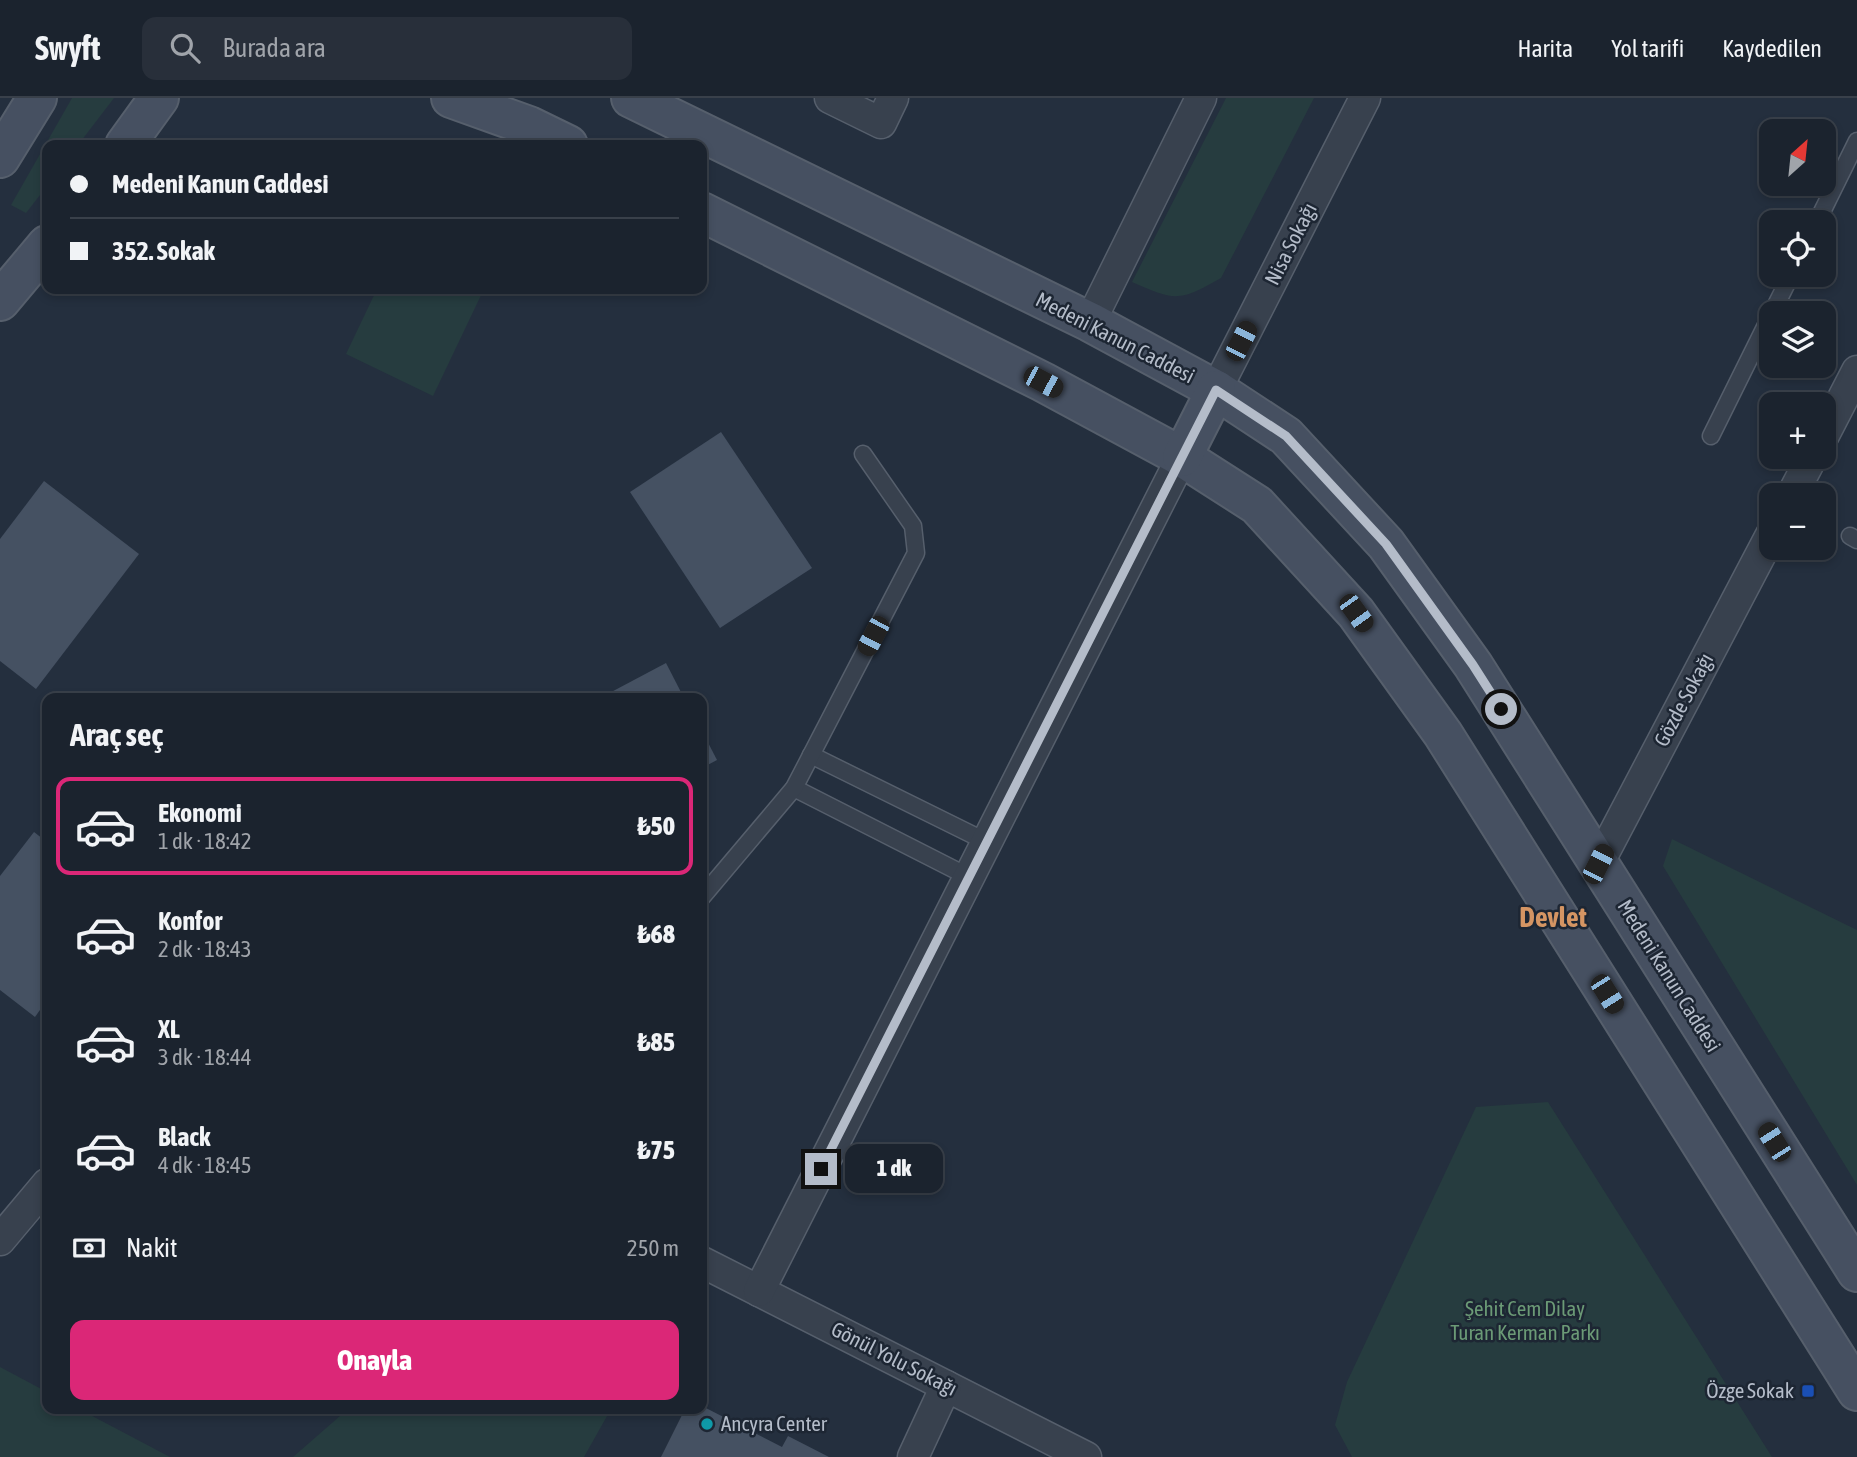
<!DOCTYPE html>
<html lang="tr">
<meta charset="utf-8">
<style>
body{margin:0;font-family:"Asap Condensed",sans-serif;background:#282f3a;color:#f1f3f6;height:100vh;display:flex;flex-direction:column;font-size:26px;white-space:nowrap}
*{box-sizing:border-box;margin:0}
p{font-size:23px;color:#a0a4aa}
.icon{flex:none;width:38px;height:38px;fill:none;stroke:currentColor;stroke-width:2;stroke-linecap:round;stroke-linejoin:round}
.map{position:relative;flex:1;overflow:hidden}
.drawer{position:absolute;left:42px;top:595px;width:665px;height:721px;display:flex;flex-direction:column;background:#1b232e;border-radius:14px;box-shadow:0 4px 10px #0003,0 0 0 2px #39404a}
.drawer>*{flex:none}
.top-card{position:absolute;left:42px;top:42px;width:665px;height:154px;border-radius:14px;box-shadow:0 4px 10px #0003,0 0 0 2px #39404a;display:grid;align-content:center;height:154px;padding:0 28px;background:#1b232e}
.needle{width:46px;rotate:27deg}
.tools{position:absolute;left:1759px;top:21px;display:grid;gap:14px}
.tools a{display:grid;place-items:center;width:77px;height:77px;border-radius:14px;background:#1b232e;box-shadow:0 4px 10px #0003,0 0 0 2px #39404a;font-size:35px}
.end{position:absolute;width:32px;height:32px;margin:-16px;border:9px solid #b4bcc9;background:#111;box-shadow:0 0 0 4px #111}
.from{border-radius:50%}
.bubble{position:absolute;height:49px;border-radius:14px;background:#1b232e;box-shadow:0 4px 10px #0003,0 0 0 2px #39404a;font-size:23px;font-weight:800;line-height:49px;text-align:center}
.car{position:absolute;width:21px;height:42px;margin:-21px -10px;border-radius:9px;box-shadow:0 0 5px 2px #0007;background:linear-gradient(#222 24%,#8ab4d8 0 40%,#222 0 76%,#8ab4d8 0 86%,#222 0)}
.top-card b{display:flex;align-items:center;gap:24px;height:66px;font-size:26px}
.top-card b+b{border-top:2px solid #39404a}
.top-card i{width:18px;height:18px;background:#f1f3f6}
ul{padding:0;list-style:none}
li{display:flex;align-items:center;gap:21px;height:98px;margin:0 14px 10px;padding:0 14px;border:4px solid transparent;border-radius:14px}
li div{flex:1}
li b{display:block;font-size:26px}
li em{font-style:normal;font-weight:800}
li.current{border-color:#db2777}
li>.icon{width:63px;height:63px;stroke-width:1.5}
h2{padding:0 28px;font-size:32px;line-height:84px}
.pay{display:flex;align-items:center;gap:18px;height:77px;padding:0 28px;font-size:26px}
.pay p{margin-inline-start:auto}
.button{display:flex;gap:14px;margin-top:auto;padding:14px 28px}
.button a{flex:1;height:80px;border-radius:14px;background:#db2777;color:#fff;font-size:28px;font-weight:800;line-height:80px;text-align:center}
header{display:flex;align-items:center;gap:42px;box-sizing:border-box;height:98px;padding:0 35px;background:#1b232e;border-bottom:2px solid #39404a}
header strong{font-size:33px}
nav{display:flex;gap:38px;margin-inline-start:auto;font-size:24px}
.search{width:490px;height:63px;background:#282f3a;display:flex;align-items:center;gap:18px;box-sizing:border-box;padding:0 24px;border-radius:14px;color:#a0a4aa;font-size:26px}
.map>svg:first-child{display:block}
.green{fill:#263c3f}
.building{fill:#455162}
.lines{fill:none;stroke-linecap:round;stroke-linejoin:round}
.service-casing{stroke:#565f6c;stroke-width:19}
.minor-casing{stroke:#565f6c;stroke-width:33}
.secondary-casing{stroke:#565f6c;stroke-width:42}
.service{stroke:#38414e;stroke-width:16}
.minor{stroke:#38414e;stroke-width:30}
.secondary{stroke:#465061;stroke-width:38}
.route{stroke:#b4bcc9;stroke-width:9}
.transit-dot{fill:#1a4fb4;stroke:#1d2633;stroke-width:2.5}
.culture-dot{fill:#0f9aa8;stroke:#1d2633;stroke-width:2.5}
.labels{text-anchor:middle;stroke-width:5;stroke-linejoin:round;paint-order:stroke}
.street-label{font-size:21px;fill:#b4bcc9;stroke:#1d2633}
.park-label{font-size:21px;fill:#6b9a76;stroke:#1d2633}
.poi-label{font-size:21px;fill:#b4bcc9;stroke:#1d2633;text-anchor:end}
.district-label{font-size:28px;font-weight:bold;fill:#d59563;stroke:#1d2633}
</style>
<header>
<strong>Swyft</strong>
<div class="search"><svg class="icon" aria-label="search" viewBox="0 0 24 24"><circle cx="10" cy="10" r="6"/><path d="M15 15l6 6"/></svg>Burada ara</div>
<nav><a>Harita</a><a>Yol tarifi</a><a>Kaydedilen</a></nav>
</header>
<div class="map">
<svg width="1857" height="1359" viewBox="0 0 1857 1359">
<rect width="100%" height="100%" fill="#242f3e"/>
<g class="green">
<path d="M72 0H114L78 47H47V88L26 115 11 107Z"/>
<path d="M1226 0H1314L1221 180C1179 204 1175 203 1132 184Z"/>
<path d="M377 191H484L433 298 346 256Z"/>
<path d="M1672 741 1857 832V1087L1663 768Z"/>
<path d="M1548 1004 1772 1359H1352L1335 1327 1347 1284 1476 1009Z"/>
<path d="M0 1269 47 1294V1311H79L170 1359H0Z"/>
<path d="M348 1311H611L584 1359H293Z"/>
</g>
<g class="building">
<path d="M721 334 812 470 720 530 630 394Z"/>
<path d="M44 383 139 456 36 591 0 563V441Z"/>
<path d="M666 565 684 600H600Z"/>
<path d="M702 633 717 662 702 670Z"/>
<path d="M34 734 47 744V902L35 919 0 892V778Z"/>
<path d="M702 1308 782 1349 788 1338 829 1359H661L684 1313Z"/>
</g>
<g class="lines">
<defs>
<g id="service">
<path d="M1817 124 1857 43"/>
<path d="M1772 215 1791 177"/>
<path d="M1711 338 1771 217"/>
<path d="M1850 438 1857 442"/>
<path d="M811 657 987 744"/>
<path d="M794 690 969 779"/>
<path d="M702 799 794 690 916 455 913 428 863 356"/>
</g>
<g id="minor">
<path d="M830 0 881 25 893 0"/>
<path d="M1090 224 1201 0"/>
<path d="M1216 292 1365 0"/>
<path d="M1824 337 1857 273"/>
<path d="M1792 397 1812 359"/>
<path d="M1598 766 1771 437"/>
<path d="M0 1142 47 1086"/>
<path d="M702 1164 1086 1359"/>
<path d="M759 1193 1182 359"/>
<path d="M913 1359 946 1288"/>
</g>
<g id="secondary">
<path d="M451 0 529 28 568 47"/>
<path d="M631 0 1090 224 1216 292 1286 338 1386 446 1473 567 1857 1174"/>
<path d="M125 47 159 0"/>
<path d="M0 60 37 0"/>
<path d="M702 114 1043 284 1182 359 1257 407 1356 515 1443 636 1857 1293"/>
<path d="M0 203 47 147"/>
<path d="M1182 359 1216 292"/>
</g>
</defs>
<use href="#service" class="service-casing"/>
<use href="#minor" class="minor-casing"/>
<use href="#secondary" class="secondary-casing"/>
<use href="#service" class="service"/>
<use href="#minor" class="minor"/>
<use href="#secondary" class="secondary"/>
</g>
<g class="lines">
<path class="route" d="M821 1071 1216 292 1286 338 1386 446 1473 567 1501 611"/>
</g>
<rect class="transit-dot" x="1801" y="1286" width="14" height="14" rx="3.5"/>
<circle class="culture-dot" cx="707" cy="1326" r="7"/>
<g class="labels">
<g class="street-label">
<text transform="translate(1291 146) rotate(-63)" y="7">Nisa Sokağı</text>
<text transform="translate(1115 240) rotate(27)" y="7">Medeni Kanun Caddesi</text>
<text transform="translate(1684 602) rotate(-62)" y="7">Gözde Sokağı</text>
<text transform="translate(1669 878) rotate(58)" y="7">Medeni Kanun Caddesi</text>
<text transform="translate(894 1261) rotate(27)" y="7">Gönül Yolu Sokağı</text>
</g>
<g class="park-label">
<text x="1525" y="1218">Şehit Cem Dilay<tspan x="1525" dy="24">Turan Kerman Parkı</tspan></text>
</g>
<g class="poi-label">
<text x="1794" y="1300">Özge Sokak</text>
<text x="721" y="1333" text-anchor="start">Ancyra Center</text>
</g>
<g class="district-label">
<text x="1553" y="829">Devlet</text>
</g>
</g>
</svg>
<div class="tools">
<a><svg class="needle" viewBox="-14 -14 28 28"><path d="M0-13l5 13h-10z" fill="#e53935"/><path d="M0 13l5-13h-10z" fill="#a0a4aa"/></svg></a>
<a><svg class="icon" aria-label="locate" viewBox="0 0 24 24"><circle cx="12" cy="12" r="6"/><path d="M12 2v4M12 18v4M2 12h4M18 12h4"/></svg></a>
<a><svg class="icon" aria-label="layers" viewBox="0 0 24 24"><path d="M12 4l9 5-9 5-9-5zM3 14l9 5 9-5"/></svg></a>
<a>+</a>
<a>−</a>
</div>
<i class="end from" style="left:1501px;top:611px"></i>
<i class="end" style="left:821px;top:1071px"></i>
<div class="bubble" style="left:845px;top:1046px;width:98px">1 dk</div>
<i class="car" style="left:1241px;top:243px;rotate:27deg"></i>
<i class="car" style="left:1043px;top:284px;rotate:118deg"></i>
<i class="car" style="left:1356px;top:515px;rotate:144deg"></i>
<i class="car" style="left:873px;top:538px;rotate:208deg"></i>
<i class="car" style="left:1598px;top:766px;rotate:27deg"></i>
<i class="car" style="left:1607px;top:896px;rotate:148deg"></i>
<i class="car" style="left:1774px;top:1044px;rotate:328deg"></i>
<div class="top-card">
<b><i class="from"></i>Medeni Kanun Caddesi</b>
<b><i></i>352. Sokak</b>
</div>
<section class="drawer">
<h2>Araç seç</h2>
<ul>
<li class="current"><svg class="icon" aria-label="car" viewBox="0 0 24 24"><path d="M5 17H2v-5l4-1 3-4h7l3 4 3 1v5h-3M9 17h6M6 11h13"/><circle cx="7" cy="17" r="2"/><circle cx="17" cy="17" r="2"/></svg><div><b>Ekonomi</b><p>1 dk · 18:42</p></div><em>₺50</em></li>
<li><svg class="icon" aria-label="car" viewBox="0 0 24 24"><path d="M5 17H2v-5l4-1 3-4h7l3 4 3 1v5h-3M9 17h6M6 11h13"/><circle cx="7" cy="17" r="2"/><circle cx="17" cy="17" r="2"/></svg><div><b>Konfor</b><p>2 dk · 18:43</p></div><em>₺68</em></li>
<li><svg class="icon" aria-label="car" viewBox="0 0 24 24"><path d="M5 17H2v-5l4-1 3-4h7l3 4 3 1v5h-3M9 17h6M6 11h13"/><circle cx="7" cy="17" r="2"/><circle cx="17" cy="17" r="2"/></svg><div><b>XL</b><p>3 dk · 18:44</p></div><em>₺85</em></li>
<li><svg class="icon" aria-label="car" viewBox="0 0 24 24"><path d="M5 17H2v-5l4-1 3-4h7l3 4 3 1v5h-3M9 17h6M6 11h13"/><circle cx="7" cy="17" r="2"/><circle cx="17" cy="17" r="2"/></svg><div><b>Black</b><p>4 dk · 18:45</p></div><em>₺75</em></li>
</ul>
<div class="pay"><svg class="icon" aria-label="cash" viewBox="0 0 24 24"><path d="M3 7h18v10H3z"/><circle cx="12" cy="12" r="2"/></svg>Nakit<p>250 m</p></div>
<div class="button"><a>Onayla</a></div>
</section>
</div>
